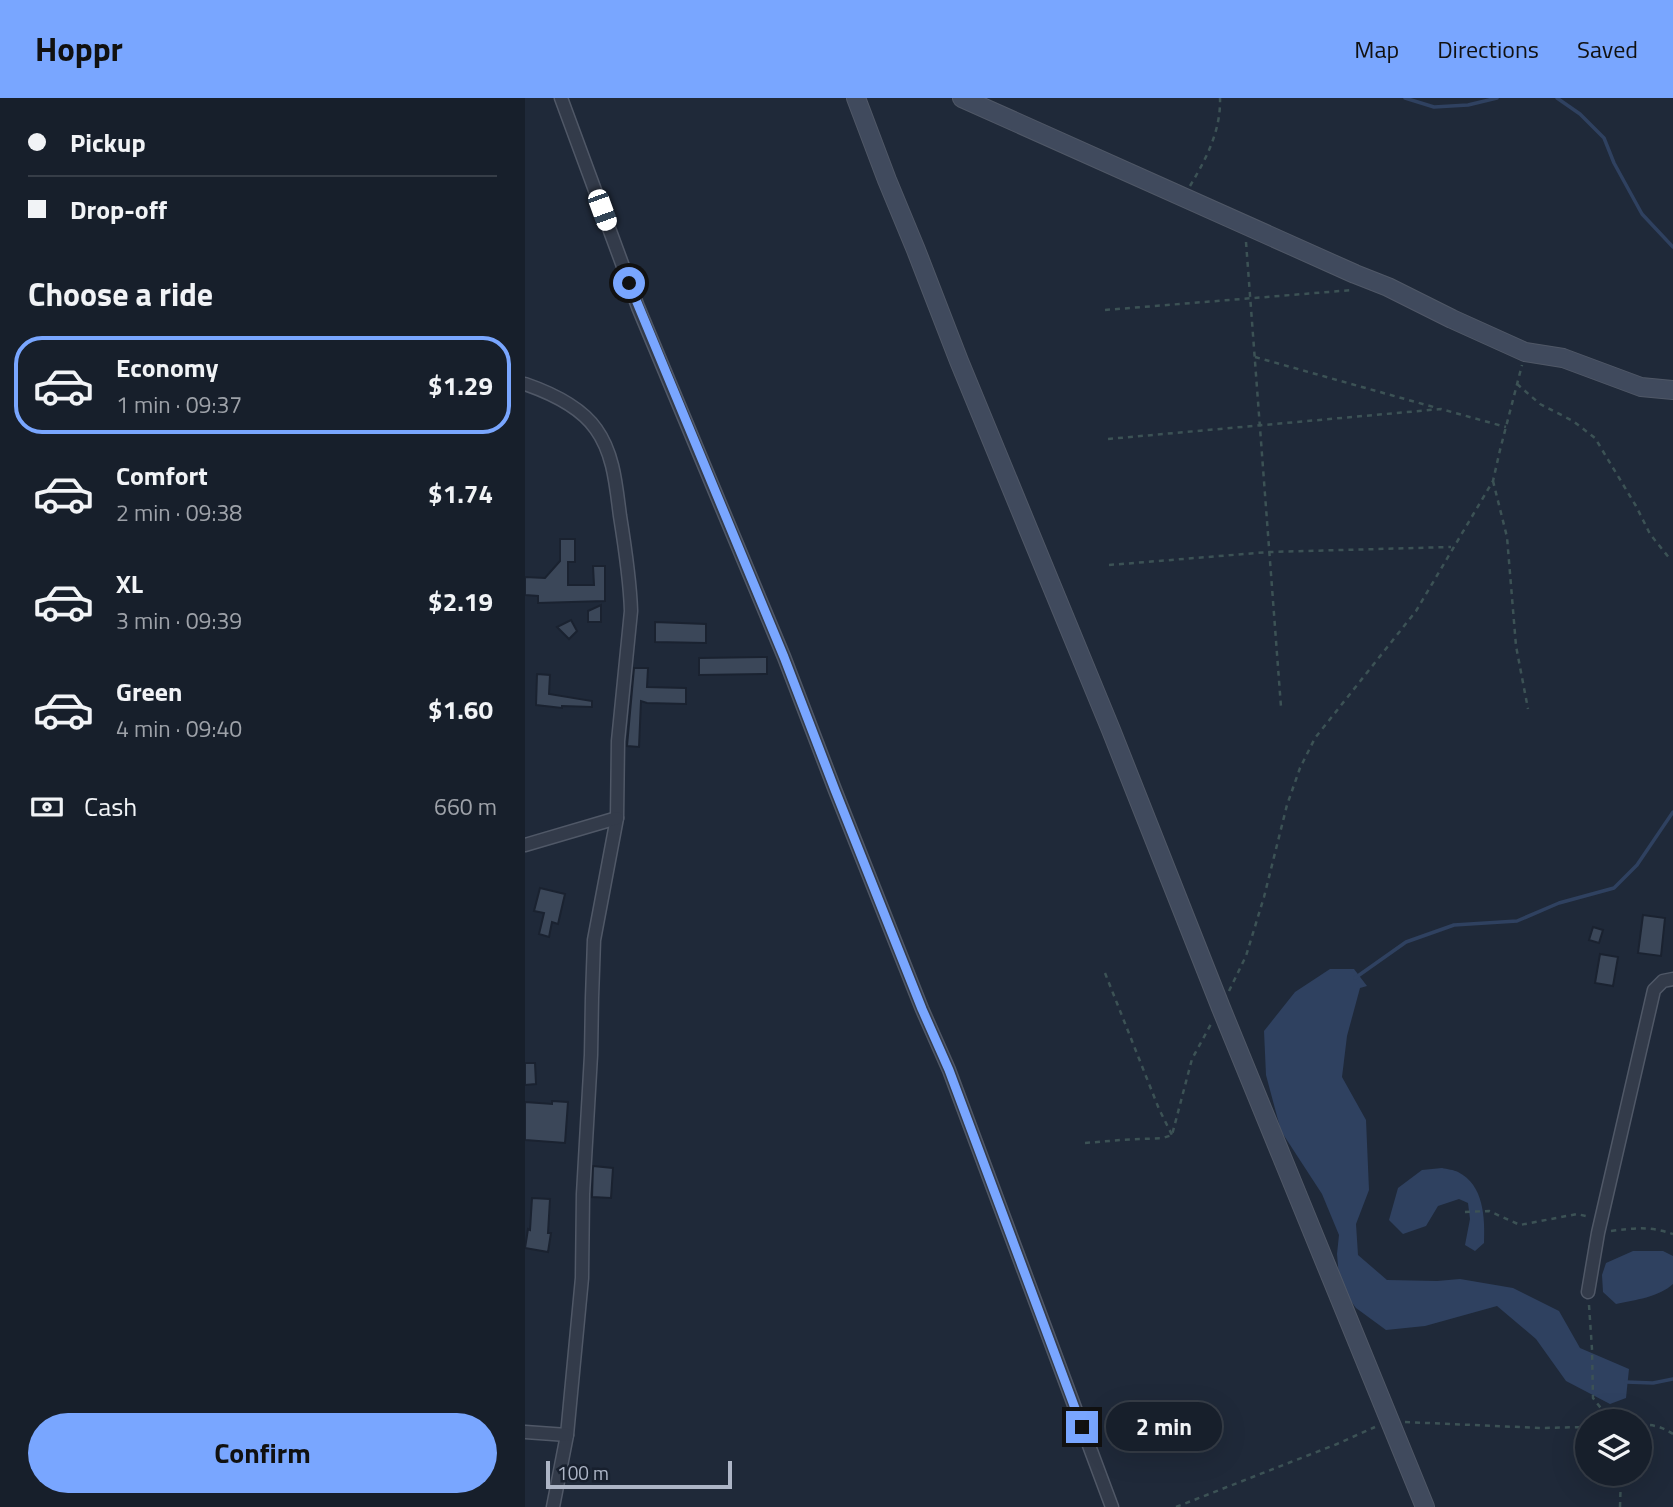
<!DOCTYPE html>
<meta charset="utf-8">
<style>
body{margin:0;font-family:"Titillium Web",sans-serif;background:#242c37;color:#f1f3f6;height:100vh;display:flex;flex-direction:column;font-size:26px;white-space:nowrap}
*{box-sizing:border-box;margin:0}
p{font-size:23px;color:#9ea2a9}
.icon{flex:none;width:38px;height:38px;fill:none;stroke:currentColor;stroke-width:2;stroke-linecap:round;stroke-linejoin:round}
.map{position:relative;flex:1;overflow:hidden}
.side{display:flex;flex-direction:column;background:#171f2b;width:525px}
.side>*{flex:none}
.banner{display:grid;align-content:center;height:154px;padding:0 28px;background:#171f2b}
.controls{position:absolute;left:1050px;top:1311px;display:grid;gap:14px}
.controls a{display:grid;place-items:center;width:77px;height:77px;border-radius:50%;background:#171f2b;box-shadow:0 7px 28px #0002,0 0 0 2px #363d47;font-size:35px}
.scale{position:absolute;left:21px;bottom:18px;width:186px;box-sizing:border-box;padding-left:7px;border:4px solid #adb5c6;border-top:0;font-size:19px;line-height:24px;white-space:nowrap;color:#adb5c6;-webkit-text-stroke:5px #18202e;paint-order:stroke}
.end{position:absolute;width:32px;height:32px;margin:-16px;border:9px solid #79a6ff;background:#111;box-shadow:0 0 0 4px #111}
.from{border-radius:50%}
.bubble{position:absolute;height:49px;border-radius:24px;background:#171f2b;box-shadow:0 7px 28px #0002,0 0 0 2px #363d47;font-size:23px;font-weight:700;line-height:49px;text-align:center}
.car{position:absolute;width:21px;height:42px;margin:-21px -10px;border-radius:9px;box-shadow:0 0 5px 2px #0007;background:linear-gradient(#fff 24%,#345 0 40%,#fff 0 76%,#345 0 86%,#fff 0)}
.banner b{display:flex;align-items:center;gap:24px;height:66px;font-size:26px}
.banner b+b{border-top:2px solid #363d47}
.banner i{width:18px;height:18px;background:#f1f3f6}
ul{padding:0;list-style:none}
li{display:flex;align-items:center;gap:21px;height:98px;margin:0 14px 10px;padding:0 14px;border:4px solid transparent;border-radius:28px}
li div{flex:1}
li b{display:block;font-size:26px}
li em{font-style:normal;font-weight:700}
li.selected{border-color:#79a6ff}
li>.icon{width:63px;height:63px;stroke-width:1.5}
h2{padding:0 28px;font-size:32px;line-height:84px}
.pay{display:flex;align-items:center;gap:18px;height:77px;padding:0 28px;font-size:26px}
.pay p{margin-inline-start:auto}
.button{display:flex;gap:14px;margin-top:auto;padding:14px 28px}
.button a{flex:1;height:80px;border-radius:42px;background:#79a6ff;color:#111;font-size:28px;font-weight:700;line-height:80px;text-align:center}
header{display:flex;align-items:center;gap:42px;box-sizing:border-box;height:98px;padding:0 35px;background:#79a6ff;color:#111}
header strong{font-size:33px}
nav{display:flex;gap:38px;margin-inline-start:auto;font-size:24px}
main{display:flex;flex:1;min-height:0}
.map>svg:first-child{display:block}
.water{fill:#2f4160}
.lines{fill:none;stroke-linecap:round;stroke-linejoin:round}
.stream{stroke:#2f4160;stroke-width:3.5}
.building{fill:#3b4759;stroke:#1a2230;stroke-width:2}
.street-casing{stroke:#505867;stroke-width:15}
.secondary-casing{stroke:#505867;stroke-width:20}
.path{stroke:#3c5255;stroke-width:2.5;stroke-dasharray:5 5;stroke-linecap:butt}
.street{stroke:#333b4a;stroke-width:12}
.secondary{stroke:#404a5d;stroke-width:18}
.route{stroke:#79a6ff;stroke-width:9}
</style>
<header>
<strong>Hoppr</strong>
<nav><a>Map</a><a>Directions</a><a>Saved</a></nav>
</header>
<main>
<section class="side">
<div class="banner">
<b><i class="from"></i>Pickup</b>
<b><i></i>Drop-off</b>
</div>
<h2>Choose a ride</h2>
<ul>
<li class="selected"><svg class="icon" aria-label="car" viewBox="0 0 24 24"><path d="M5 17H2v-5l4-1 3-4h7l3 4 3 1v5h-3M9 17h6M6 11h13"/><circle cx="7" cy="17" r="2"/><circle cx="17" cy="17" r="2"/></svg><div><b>Economy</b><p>1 min · 09:37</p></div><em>$1.29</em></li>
<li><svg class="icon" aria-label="car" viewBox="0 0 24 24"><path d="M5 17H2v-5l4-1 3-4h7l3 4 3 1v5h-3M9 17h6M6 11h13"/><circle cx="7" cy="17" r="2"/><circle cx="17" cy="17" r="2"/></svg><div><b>Comfort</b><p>2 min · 09:38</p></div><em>$1.74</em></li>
<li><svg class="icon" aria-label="car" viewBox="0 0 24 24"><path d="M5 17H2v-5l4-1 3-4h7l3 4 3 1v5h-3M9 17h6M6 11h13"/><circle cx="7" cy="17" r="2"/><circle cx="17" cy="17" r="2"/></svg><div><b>XL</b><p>3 min · 09:39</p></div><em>$2.19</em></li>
<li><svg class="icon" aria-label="car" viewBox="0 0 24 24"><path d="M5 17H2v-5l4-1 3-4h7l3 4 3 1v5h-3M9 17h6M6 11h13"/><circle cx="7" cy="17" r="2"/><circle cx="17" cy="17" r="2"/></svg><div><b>Green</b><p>4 min · 09:40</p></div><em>$1.60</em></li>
</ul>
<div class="pay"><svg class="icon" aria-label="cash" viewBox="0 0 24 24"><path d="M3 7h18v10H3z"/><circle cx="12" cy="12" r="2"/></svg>Cash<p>660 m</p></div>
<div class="button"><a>Confirm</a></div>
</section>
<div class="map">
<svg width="1148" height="1409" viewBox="0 0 1148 1409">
<rect width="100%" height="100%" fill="#1f2939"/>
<g class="water">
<path d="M805 871H829L842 888 835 890 822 938 817 979 841 1022 844 1092 831 1126 833 1157 862 1182 912 1183 935 1181 988 1190 1034 1213 1055 1250 1104 1271 1101 1300 1085 1306 1041 1283 1011 1241 972 1208 900 1228 861 1232 831 1210 822 1198 814 1179 812 1156 814 1137 797 1096 756 1033 741 977 739 933 770 894Z"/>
<path d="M917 1070C922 1071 929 1072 933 1074 959 1087 960 1120 959 1145L950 1153 940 1147 945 1121 943 1105 934 1101 913 1108 901 1128 878 1136 864 1122 873 1090 897 1072Z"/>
<path d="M1108 1153H1138L1148 1158V1186C1134 1199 1110 1202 1091 1206L1078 1194 1077 1177 1081 1165Z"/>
</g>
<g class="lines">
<g class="stream">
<path d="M880 0 909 9 943 7 972 0"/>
<path d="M1032 0 1055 16 1079 40 1089 65 1117 116 1148 149"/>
<path d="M830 880 881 844 929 827 992 823 1034 805 1089 790 1112 767 1148 714"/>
<path d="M1101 1284 1128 1285 1148 1281"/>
</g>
</g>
<g class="building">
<path d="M35 441H50V464H43V487H69L68 468H80V503L13 505V498L0 497V479L20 480 35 463Z"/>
<path d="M76 507V524H63V513Z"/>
<path d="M46 522 52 533 44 541 32 529Z"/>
<path d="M130 524 181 526V545L130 544Z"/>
<path d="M242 559V576L174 577V560Z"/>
<path d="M109 570H123L122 589 161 590V606L122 605 116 603 114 649 102 648Z"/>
<path d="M12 576 25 577 24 596 67 603V609L37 608V610L11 607Z"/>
<path d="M15 790 40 796 33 826 27 824 24 839 14 836 19 815 9 813Z"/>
<path d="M1118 817 1140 820 1136 858 1113 855Z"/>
<path d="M1068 829 1078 832 1074 845 1064 842Z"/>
<path d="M1075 856 1093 859 1088 888 1070 885Z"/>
<path d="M0 965H10L11 986 0 987Z"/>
<path d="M27 1003 43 1004 40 1045 0 1042V1004L27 1006Z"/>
<path d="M68 1068 88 1070 86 1100 67 1099Z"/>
<path d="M7 1100 25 1101 23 1135H26L23 1154 0 1150 3 1131 5 1132Z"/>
</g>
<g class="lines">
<defs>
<g id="street">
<path d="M36 0 113 209 259 559 310 692 397 911 424 972 587 1409"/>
<path d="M0 286C26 295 55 308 71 331 89 356 91 388 95 418 100 449 105 481 106 513L93 643 92 720 69 842 67 900 66 957 58 1096 57 1180 42 1337 28 1409"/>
<path d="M0 747 92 720"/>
<path d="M1063 1194 1073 1135 1129 892 1138 883 1148 881"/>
<path d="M0 1334 42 1337"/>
</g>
<g id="secondary">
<path d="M331 0 362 82 391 152 434 263 586 632 696 910 900 1409"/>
<path d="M437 0 830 176 863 189 927 221 1000 254 1038 260 1116 289 1148 292"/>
</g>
</defs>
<use href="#street" class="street-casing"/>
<use href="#secondary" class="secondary-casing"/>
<g class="path">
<path d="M665 88C681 61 696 33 695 0"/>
<path d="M721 144 756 609"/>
<path d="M580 212 828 192"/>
<path d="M730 259 912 310"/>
<path d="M992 286 1015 306 1048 323 1070 340 1111 408 1125 436 1145 461"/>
<path d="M583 341 916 311 981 329"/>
<path d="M968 383 982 439 991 548 1003 611"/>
<path d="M584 467 744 454 926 449"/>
<path d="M580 875 634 1011 647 1037"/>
<path d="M704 893 721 858 739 799 762 707 775 670 790 640 891 513 968 383 975 352 997 267"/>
<path d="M560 1045 596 1042 638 1040 647 1037 667 961 686 926"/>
<path d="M940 1114 964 1113 995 1127 1052 1116 1065 1119"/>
<path d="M1086 1133C1110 1130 1125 1128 1148 1136"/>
<path d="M1064 1207 1067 1251 1068 1300 1086 1323"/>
<path d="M880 1324 1016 1330 1062 1329"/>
<path d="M1115 1327C1128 1326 1137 1329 1148 1336"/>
<path d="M651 1409 812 1346 850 1329"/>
<path d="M1095 1409 1096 1376"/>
</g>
<use href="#street" class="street"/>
<use href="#secondary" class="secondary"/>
</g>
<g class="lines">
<path class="route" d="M104 185 259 559 310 692 397 911 424 972 557 1329"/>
</g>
</svg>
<div class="controls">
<a><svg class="icon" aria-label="layers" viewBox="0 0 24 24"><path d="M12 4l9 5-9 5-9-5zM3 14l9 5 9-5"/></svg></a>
</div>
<div class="scale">100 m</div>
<i class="end from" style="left:104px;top:185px"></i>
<i class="end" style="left:557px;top:1329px"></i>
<div class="bubble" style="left:581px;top:1304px;width:116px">2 min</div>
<i class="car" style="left:77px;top:112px;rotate:160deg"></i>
</div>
</main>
